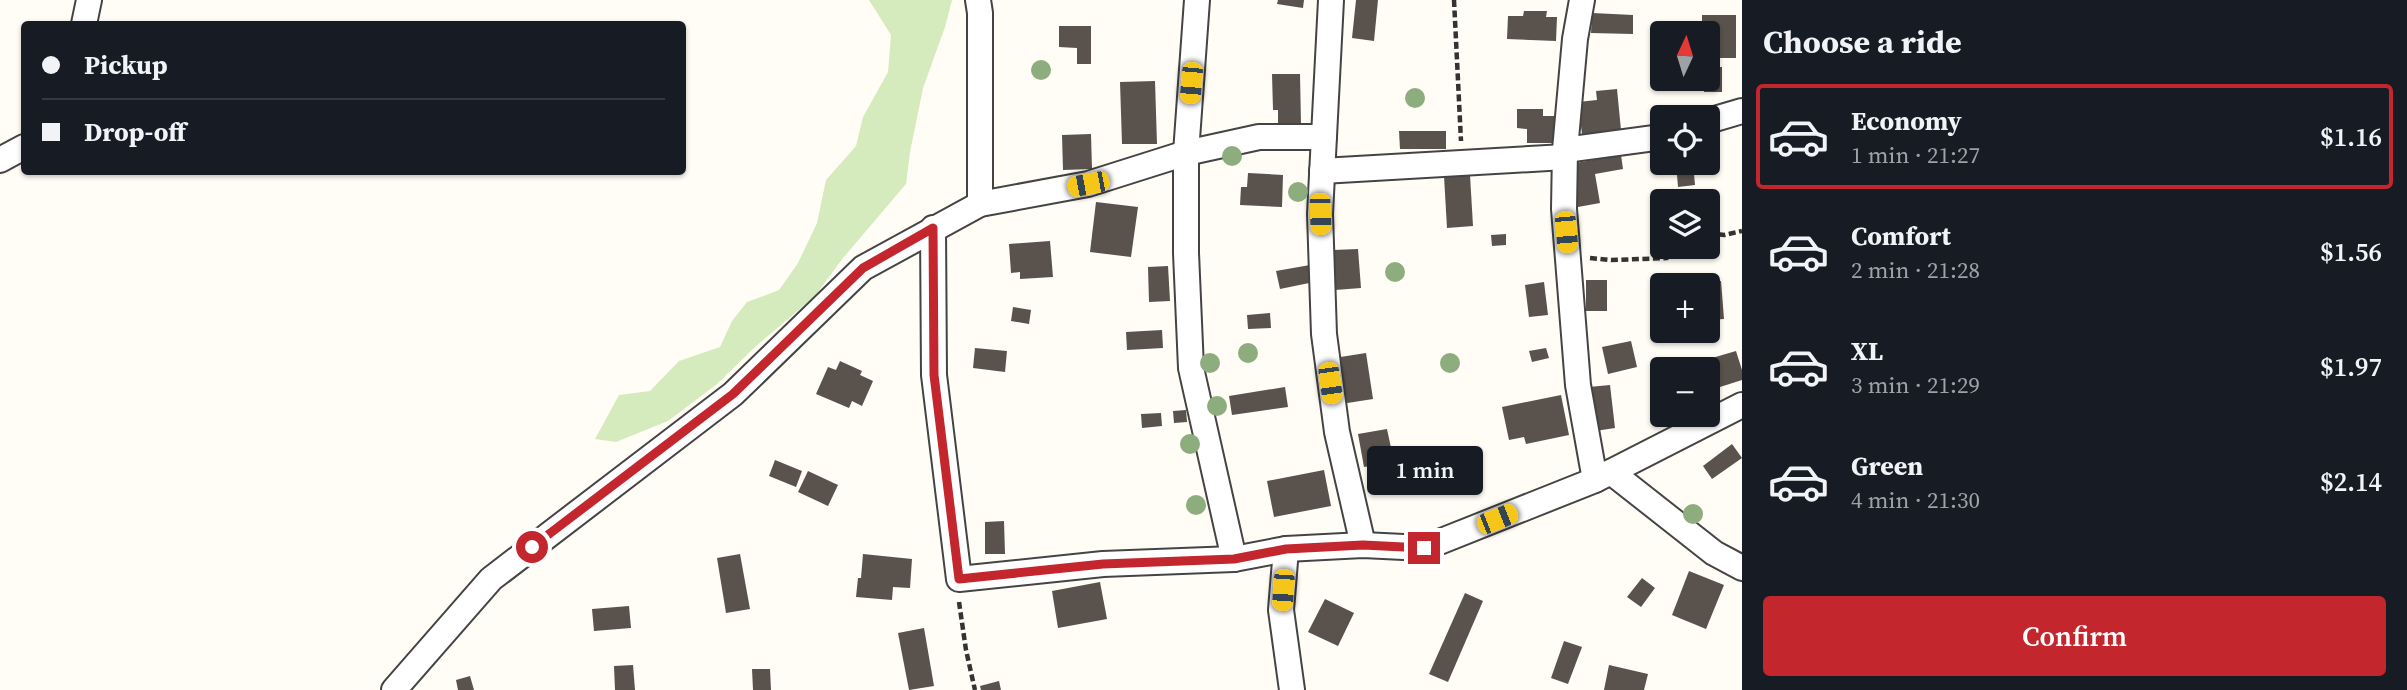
<!DOCTYPE html>
<meta charset="utf-8">
<style>
body{margin:0;font-family:"Source Serif 4",serif;background:#20242c;color:#f1f3f6;height:100vh;display:flex;flex-direction:column;font-size:26px;white-space:nowrap}
*{box-sizing:border-box;margin:0}
p{font-size:23px;color:#9ea1a6}
.icon{flex:none;width:38px;height:38px;fill:none;stroke:currentColor;stroke-width:2;stroke-linecap:round;stroke-linejoin:round}
.map{position:relative;flex:1;overflow:hidden}
.drawer{display:flex;flex-direction:column;background:#171b24;width:665px}
.drawer>*{flex:none}
.hud{position:absolute;left:21px;top:21px;width:665px;height:154px;border-radius:7px;box-shadow:0 2px 5px #0004;display:grid;align-content:center;height:154px;padding:0 21px;background:#171b24}
.needle{width:46px;rotate:4deg}
.tools{position:absolute;left:1650px;top:21px;display:grid;gap:14px}
.tools a{display:grid;place-items:center;width:70px;height:70px;border-radius:7px;background:#171b24;box-shadow:0 2px 5px #0004;font-size:35px}
.end{position:absolute;width:32px;height:32px;margin:-16px;border:9px solid #c4262e;background:#fff;box-shadow:0 0 0 4px #fff}
.from{border-radius:50%}
.bubble{position:absolute;height:49px;border-radius:7px;background:#171b24;box-shadow:0 2px 5px #0004;font-size:23px;font-weight:600;line-height:49px;text-align:center}
.car{position:absolute;width:21px;height:42px;margin:-21px -10px;border-radius:9px;box-shadow:0 0 5px 2px #0007;background:linear-gradient(#f5c518 24%,#345 0 40%,#f5c518 0 76%,#345 0 86%,#f5c518 0)}
.hud b{display:flex;align-items:center;gap:24px;height:66px;font-size:26px}
.hud b+b{border-top:2px solid #363941}
.hud i{width:18px;height:18px;background:#f1f3f6}
ul{padding:0;list-style:none}
li{display:flex;align-items:center;gap:21px;height:105px;margin:0 14px 10px;padding:0 7px;border:4px solid transparent;border-radius:7px}
li div{flex:1}
li b{display:block;font-size:26px}
li em{font-style:normal;font-weight:600}
li.current{border-color:#c4262e}
li>.icon{width:63px;height:63px;stroke-width:1.5}
h2{padding:0 21px;font-size:32px;line-height:84px}
.action{display:flex;gap:14px;margin-top:auto;padding:14px 21px}
.action a{flex:1;height:80px;border-radius:7px;background:#c4262e;color:#fff;font-size:28px;font-weight:600;line-height:80px;text-align:center}
main{display:flex;flex:1;min-height:0}
.map>svg:first-child{display:block}
.green{fill:#d5ebbd}
.building{fill:#5a524d}
.lines{fill:none;stroke-linecap:round;stroke-linejoin:round}
.street-casing{stroke:#444;stroke-width:28}
.path{stroke:#333;stroke-width:4.5;stroke-dasharray:7 3.5;stroke-linecap:butt}
.street{stroke:#fff;stroke-width:24}
.tree{fill:#8dad7f}
.route{stroke:#c4262e;stroke-width:9}
</style>
<main>
<div class="map">
<svg width="1742" height="690" viewBox="0 0 1742 690">
<rect width="100%" height="100%" fill="#fffdf5"/>
<path class="green" d="M869 0H952L945 27 923 88 910 152 906 184 843 258 815 296 755 347 717 384 668 421 616 442 595 439 619 395 650 391 679 361 720 347 732 321 747 302 779 290 798 263 817 223 826 180 856 146 863 117 888 72 891 35Z"/>
<g class="building">
<path d="M1278 0H1304L1303 8 1277 4Z"/>
<path d="M1356 0H1378L1374 41 1352 38Z"/>
<path d="M1524 11H1547L1546 17H1557L1556 41 1507 39 1508 16H1523Z"/>
<path d="M1592 13 1633 15V34L1591 33Z"/>
<path d="M1702 15H1736V58H1708V33H1702Z"/>
<path d="M1059 26H1091V64H1077V48L1059 47Z"/>
<path d="M1708 67H1722V92H1704V79H1708Z"/>
<path d="M1272 74H1300L1301 124H1278V110H1273Z"/>
<path d="M1155 81 1157 144H1122L1120 82Z"/>
<path d="M1617 89 1621 130 1582 134 1578 102 1597 100 1596 91Z"/>
<path d="M1517 109H1543V116H1557V143H1527V129L1517 128Z"/>
<path d="M1399 131H1446V149H1400Z"/>
<path d="M1091 134 1092 169 1063 170 1062 135Z"/>
<path d="M1621 155 1623 169 1595 174 1600 203 1578 207 1570 164Z"/>
<path d="M1676 163H1693L1695 185 1678 187Z"/>
<path d="M1248 173 1283 175 1282 207 1240 205 1241 187H1247Z"/>
<path d="M1470 175 1473 226 1447 228 1444 176Z"/>
<path d="M1096 202 1138 207 1131 257 1090 252Z"/>
<path d="M1506 234V245L1492 246 1491 235Z"/>
<path d="M1050 241 1053 277 1020 279V272L1011 273 1009 244Z"/>
<path d="M1358 249 1361 288 1335 290 1333 250Z"/>
<path d="M1310 265 1314 282 1280 289 1276 271Z"/>
<path d="M1168 266 1170 301 1149 302 1148 267Z"/>
<rect x="1586" y="280" width="21" height="31"/>
<path d="M1721 281 1724 319 1708 320V285H1686V283Z"/>
<path d="M1544 282 1548 315 1529 317 1525 285Z"/>
<path d="M1013 307 1031 310 1029 324 1011 321Z"/>
<path d="M1270 313 1271 328 1248 329 1247 315Z"/>
<path d="M1162 330 1163 348 1127 350 1126 332Z"/>
<path d="M1631 341 1637 367 1608 374 1602 347Z"/>
<path d="M975 348 1007 351 1005 372 973 368Z"/>
<path d="M1546 348 1549 358 1532 362 1529 351Z"/>
<path d="M1736 351 1742 370V380L1720 387 1712 358Z"/>
<path d="M1366 353 1373 399 1341 404 1334 358Z"/>
<path d="M840 361 862 371 860 375 873 381 862 406 852 401 849 408 816 394 828 367 836 370Z"/>
<path d="M1610 385 1615 428 1595 431 1589 387Z"/>
<path d="M1285 387 1288 407 1232 415 1229 396Z"/>
<path d="M1561 395 1569 435 1526 444 1524 437 1509 440 1502 407Z"/>
<path d="M1186 410 1187 422 1174 423 1173 411Z"/>
<path d="M1161 413 1162 426 1142 428 1141 414Z"/>
<path d="M1387 429 1394 462 1364 467 1358 434Z"/>
<path d="M1732 444 1742 458 1712 479 1703 466Z"/>
<path d="M775 460 802 471 796 487 769 476Z"/>
<path d="M1324 470 1331 506 1274 517 1267 481Z"/>
<path d="M808 471 838 485 828 506 798 492Z"/>
<path d="M1004 521 1005 554H985V522Z"/>
<path d="M740 554 750 609 726 613 717 558Z"/>
<path d="M863 554 912 559 910 588 893 587 892 600 856 597 858 578H861Z"/>
<path d="M1689 571 1724 585 1706 629 1672 615Z"/>
<path d="M1642 578 1655 588 1641 607 1627 597Z"/>
<path d="M1100 582 1107 619 1058 628 1052 591Z"/>
<path d="M1465 593 1483 601 1448 682 1429 674Z"/>
<path d="M1325 599 1354 613 1338 646 1308 632Z"/>
<path d="M629 606 631 628 594 631 592 609Z"/>
<path d="M924 628 934 686 909 690 898 633Z"/>
<path d="M1564 641 1582 647 1568 684 1551 678Z"/>
<path d="M633 665 635 690H615L614 666Z"/>
<path d="M1609 665 1648 674 1644 690H1604Z"/>
<path d="M752 669H770L771 690H753Z"/>
<path d="M470 676 474 690H458L456 680Z"/>
<path d="M999 681 1001 690H981L980 686Z"/>
</g>
<g class="lines">
<defs>
<g id="street">
<path d="M978 0 980 13V204"/>
<path d="M1197 0 1186 153V253L1191 368 1234 559"/>
<path d="M1331 0 1320 214 1324 334 1337 432 1363 545"/>
<path d="M1582 0 1575 39 1565 150 1564 209 1578 385 1595 480"/>
<path d="M84 24 89 0"/>
<path d="M1708 121 1742 111"/>
<path d="M1565 150 1662 137"/>
<path d="M0 160 24 147"/>
<path d="M1322 171 1565 157"/>
<path d="M933 228 934 375 959 579 1103 564 1234 559 1286 549 1363 545 1424 548 1595 480 1742 405"/>
<path d="M1611 472 1714 553 1742 568"/>
<path d="M1286 549 1281 610 1292 690"/>
<path d="M394 690 491 579 733 394 863 268 980 204 1088 184 1186 153 1259 137H1324"/>
</g>
</defs>
<use href="#street" class="street-casing"/>
<g class="path">
<path d="M1454 0 1461 141"/>
<path d="M1708 233 1724 235 1742 231"/>
<path d="M1590 258 1611 260 1667 258 1678 247"/>
<path d="M959 602 966 650 975 690"/>
</g>
<use href="#street" class="street"/>
</g>
<g class="tree">
<circle cx="1041" cy="70" r="10"/>
<circle cx="1415" cy="98" r="10"/>
<circle cx="1232" cy="156" r="10"/>
<circle cx="1298" cy="192" r="10"/>
<circle cx="1395" cy="272" r="10"/>
<circle cx="1248" cy="353" r="10"/>
<circle cx="1210" cy="363" r="10"/>
<circle cx="1450" cy="363" r="10"/>
<circle cx="1217" cy="406" r="10"/>
<circle cx="1190" cy="444" r="10"/>
<circle cx="1196" cy="505" r="10"/>
<circle cx="1693" cy="514" r="10"/>
</g>
<g class="lines">
<path class="route" d="M532 547 733 394 863 268 933 228 934 375 959 579 1103 564 1234 559 1286 549 1363 545 1424 548"/>
</g>
</svg>
<div class="tools">
<a><svg class="needle" viewBox="-14 -14 28 28"><path d="M0-13l5 13h-10z" fill="#e53935"/><path d="M0 13l5-13h-10z" fill="#9ea1a6"/></svg></a>
<a><svg class="icon" aria-label="locate" viewBox="0 0 24 24"><circle cx="12" cy="12" r="6"/><path d="M12 2v4M12 18v4M2 12h4M18 12h4"/></svg></a>
<a><svg class="icon" aria-label="layers" viewBox="0 0 24 24"><path d="M12 4l9 5-9 5-9-5zM3 14l9 5 9-5"/></svg></a>
<a>+</a>
<a>−</a>
</div>
<i class="end from" style="left:532px;top:547px"></i>
<i class="end" style="left:1424px;top:548px"></i>
<div class="bubble" style="left:1367px;top:446px;width:116px">1 min</div>
<i class="car" style="left:1191px;top:83px;rotate:185deg"></i>
<i class="car" style="left:1088px;top:184px;rotate:259deg"></i>
<i class="car" style="left:1320px;top:214px;rotate:178deg"></i>
<i class="car" style="left:1566px;top:232px;rotate:175deg"></i>
<i class="car" style="left:1330px;top:383px;rotate:172deg"></i>
<i class="car" style="left:1497px;top:519px;rotate:68deg"></i>
<i class="car" style="left:1283px;top:590px;rotate:184deg"></i>
<div class="hud">
<b><i class="from"></i>Pickup</b>
<b><i></i>Drop-off</b>
</div>
</div>
<section class="drawer">
<h2>Choose a ride</h2>
<ul>
<li class="current"><svg class="icon" aria-label="car" viewBox="0 0 24 24"><path d="M5 17H2v-5l4-1 3-4h7l3 4 3 1v5h-3M9 17h6M6 11h13"/><circle cx="7" cy="17" r="2"/><circle cx="17" cy="17" r="2"/></svg><div><b>Economy</b><p>1 min · 21:27</p></div><em>$1.16</em></li>
<li><svg class="icon" aria-label="car" viewBox="0 0 24 24"><path d="M5 17H2v-5l4-1 3-4h7l3 4 3 1v5h-3M9 17h6M6 11h13"/><circle cx="7" cy="17" r="2"/><circle cx="17" cy="17" r="2"/></svg><div><b>Comfort</b><p>2 min · 21:28</p></div><em>$1.56</em></li>
<li><svg class="icon" aria-label="car" viewBox="0 0 24 24"><path d="M5 17H2v-5l4-1 3-4h7l3 4 3 1v5h-3M9 17h6M6 11h13"/><circle cx="7" cy="17" r="2"/><circle cx="17" cy="17" r="2"/></svg><div><b>XL</b><p>3 min · 21:29</p></div><em>$1.97</em></li>
<li><svg class="icon" aria-label="car" viewBox="0 0 24 24"><path d="M5 17H2v-5l4-1 3-4h7l3 4 3 1v5h-3M9 17h6M6 11h13"/><circle cx="7" cy="17" r="2"/><circle cx="17" cy="17" r="2"/></svg><div><b>Green</b><p>4 min · 21:30</p></div><em>$2.14</em></li>
</ul>
<div class="action"><a>Confirm</a></div>
</section>
</main>
